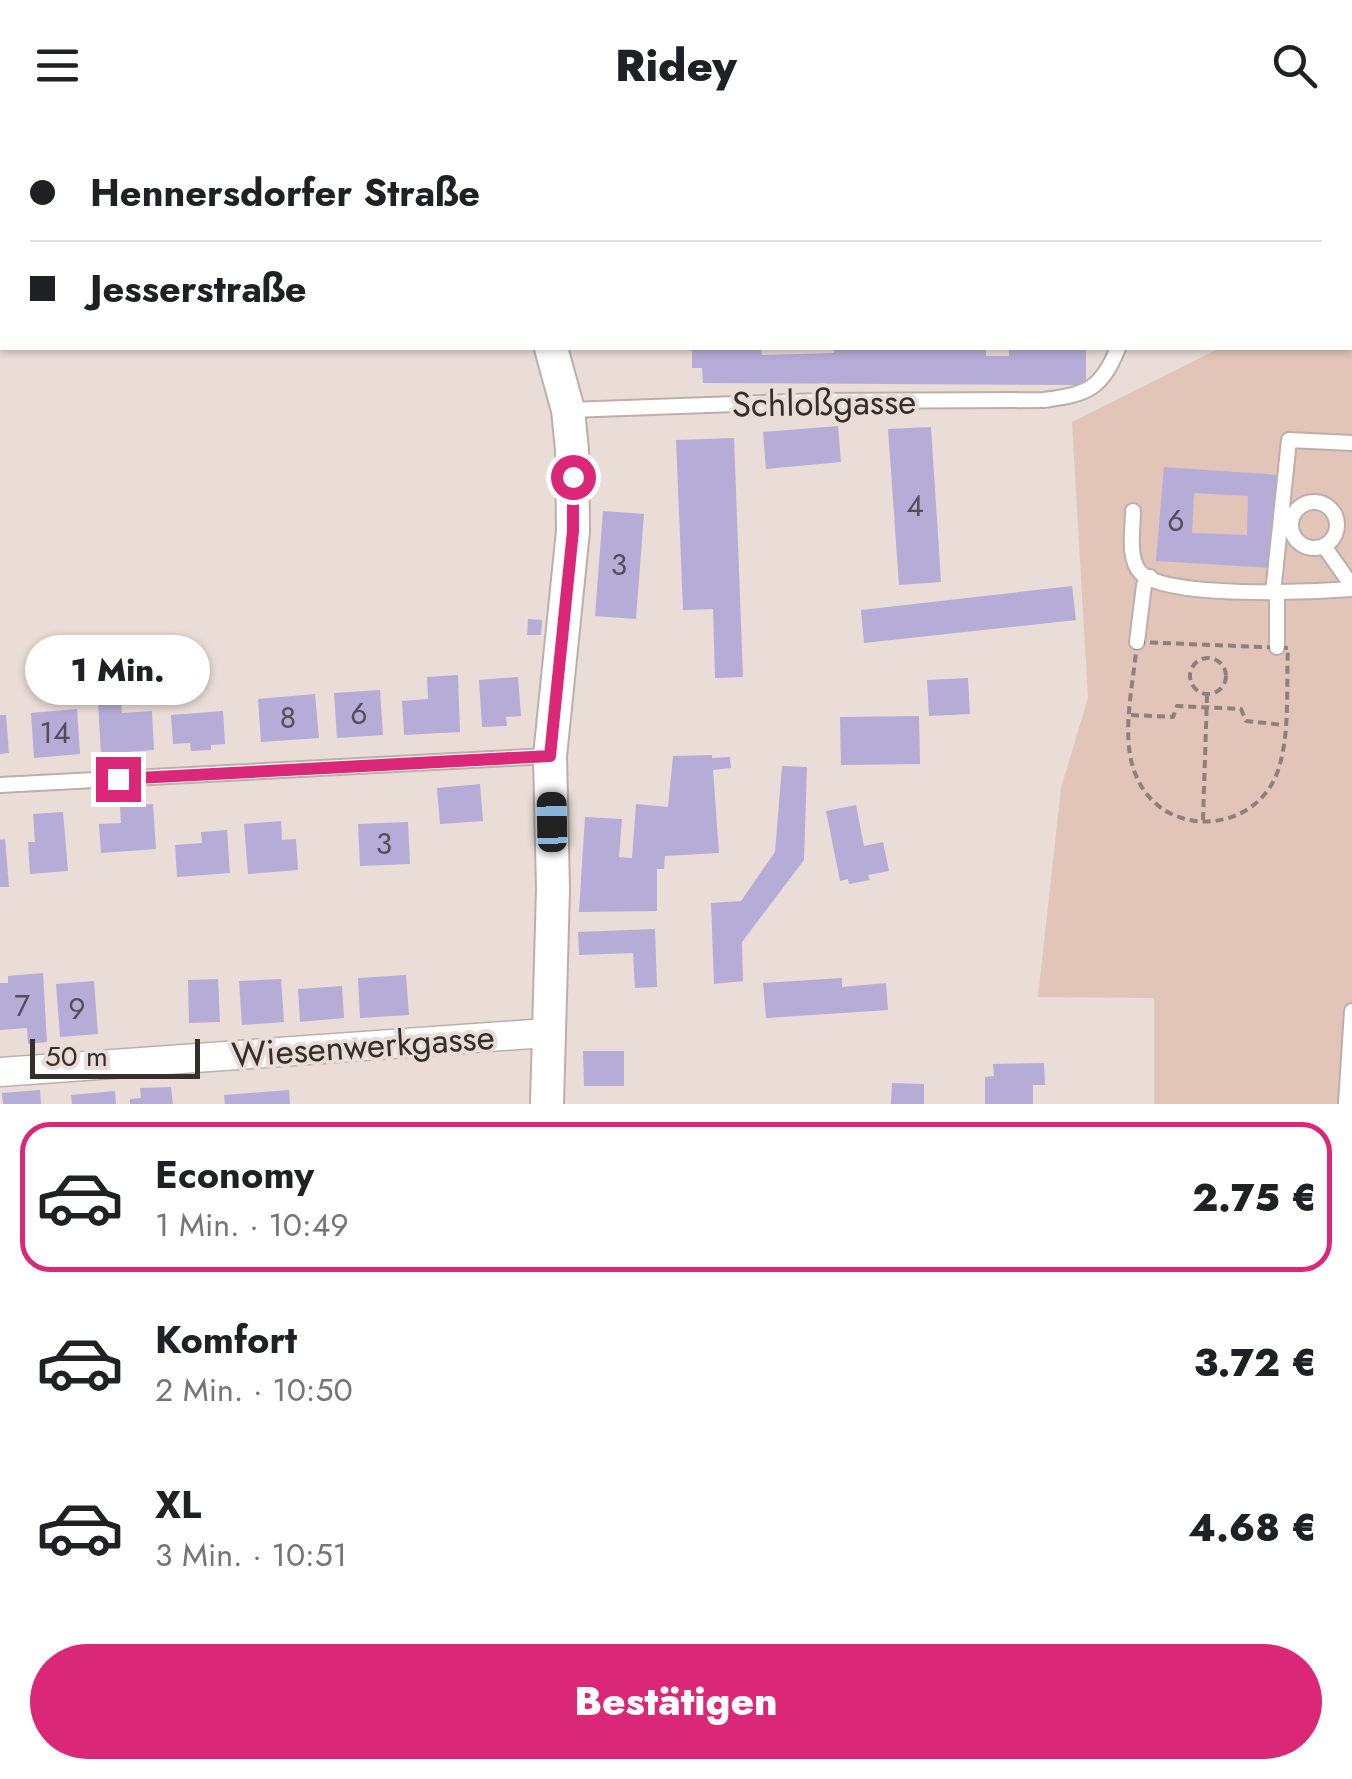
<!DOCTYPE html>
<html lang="de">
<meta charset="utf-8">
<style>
body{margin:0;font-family:Jost,sans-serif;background:#f2f2f2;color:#202124;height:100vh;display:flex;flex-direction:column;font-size:38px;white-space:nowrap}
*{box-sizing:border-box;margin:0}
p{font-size:32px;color:#757577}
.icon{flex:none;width:55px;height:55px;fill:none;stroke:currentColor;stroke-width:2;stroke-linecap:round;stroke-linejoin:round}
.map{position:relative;height:974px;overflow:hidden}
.details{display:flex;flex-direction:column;background:#fff;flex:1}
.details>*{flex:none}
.top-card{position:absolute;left:0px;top:0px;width:1352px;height:220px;box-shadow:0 2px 8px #0004;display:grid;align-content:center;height:220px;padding:0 30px;background:#fff}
.scale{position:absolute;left:30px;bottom:25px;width:170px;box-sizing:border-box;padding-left:10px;border:5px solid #342f2c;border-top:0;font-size:28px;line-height:35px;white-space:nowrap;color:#342f2c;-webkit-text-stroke:8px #eadcd6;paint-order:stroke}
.end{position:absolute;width:45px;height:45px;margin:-22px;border:12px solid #db2777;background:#fff;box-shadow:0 0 0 5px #fff}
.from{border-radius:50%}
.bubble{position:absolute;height:70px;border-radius:35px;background:#fff;box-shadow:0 2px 8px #0004;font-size:32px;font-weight:800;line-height:70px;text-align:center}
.car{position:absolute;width:30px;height:60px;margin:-30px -15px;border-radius:12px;box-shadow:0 0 8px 2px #0007;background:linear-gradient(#222 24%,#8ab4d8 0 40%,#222 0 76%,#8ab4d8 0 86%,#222 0)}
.top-card b{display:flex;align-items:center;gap:35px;height:95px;font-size:38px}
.top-card b+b{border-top:2px solid #e0e0e0}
.top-card i{width:25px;height:25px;background:#202124}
ul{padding:18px 0 0;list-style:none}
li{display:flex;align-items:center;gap:30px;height:150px;margin:0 20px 15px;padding:0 10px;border:5px solid transparent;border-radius:30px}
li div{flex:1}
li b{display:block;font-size:38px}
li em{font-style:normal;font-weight:800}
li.on{border-color:#db2777}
li>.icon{width:90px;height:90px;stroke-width:1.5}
.button{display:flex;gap:20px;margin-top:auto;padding:20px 30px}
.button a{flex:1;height:115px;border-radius:60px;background:#db2777;color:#fff;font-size:40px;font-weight:800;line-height:115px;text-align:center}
header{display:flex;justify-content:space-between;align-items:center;height:130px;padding:0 30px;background:#fff;font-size:45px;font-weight:800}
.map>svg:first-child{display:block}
.green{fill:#e2c5b8}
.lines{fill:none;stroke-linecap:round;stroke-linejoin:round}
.stream{stroke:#5c959f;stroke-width:6}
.building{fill:#b6acd8;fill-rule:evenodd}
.service-casing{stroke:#bcafaa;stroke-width:18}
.minor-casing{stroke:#bcafaa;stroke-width:31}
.tertiary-casing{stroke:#bcafaa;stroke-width:36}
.path{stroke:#8b817d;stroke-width:4;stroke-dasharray:8 5;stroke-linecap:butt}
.service{stroke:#fff;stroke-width:14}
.minor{stroke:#fff;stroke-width:28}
.tertiary{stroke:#fff;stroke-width:32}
.route{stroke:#db2777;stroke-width:12}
.labels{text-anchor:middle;stroke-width:8;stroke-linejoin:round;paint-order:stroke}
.number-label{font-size:30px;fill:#544e57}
.street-label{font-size:35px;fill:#342f2c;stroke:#eadcd6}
</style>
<header><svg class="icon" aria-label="menu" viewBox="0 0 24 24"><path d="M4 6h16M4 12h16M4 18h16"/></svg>Ridey<svg class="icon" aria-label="search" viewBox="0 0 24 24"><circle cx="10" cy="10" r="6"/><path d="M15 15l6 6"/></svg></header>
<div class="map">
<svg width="1352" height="974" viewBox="0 0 1352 974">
<rect width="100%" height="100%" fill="#eadcd6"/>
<g class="green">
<path d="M0 0H462L463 2H2V75Z"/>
<path d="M489 0H830V2Z"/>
<path d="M1253 0H1352V974H1154V868L1038 867 1061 658 1088 568 1072 292 1220 218H1350V2Z"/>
</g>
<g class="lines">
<g class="stream">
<path d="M0 21H2"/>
<path d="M1350 128H1352"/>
</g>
</g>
<g class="building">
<path d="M692 218H761L762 225 834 223V218H986V226H1009V218H1086V255L703 253 702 238H692Z"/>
<path d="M838 296 841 332 766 339 763 302Z"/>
<path d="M931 297 941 452 899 455 888 299Z"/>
<path d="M734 308 743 547 715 548 713 479 683 480 676 310Z"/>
<path d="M1164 337 1278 345 1272 438 1156 431ZM1194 363 1248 366 1247 405 1192 403Z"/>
<path d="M603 381 644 384 636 489 595 486Z"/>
<path d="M1072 456 1076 490 864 513 861 480Z"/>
<path d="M528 489 542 490 541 505H527Z"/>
<path d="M458 545 460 602 404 605 402 571 428 569 427 547Z"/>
<path d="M518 547 521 586 506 587 507 596 482 597 479 550Z"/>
<path d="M968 548 970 584 929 586 927 550Z"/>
<path d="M380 560 383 605 337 608 334 563Z"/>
<path d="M315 564 319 608 261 612 258 569Z"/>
<path d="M121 572 122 583 152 581 154 620 101 624 98 573Z"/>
<path d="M77 579 80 624 34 628 31 583Z"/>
<path d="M223 581 225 614 211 615V620L191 621 190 613 173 614 171 585Z"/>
<path d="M0 585H6L9 623 0 624Z"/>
<path d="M919 586 920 634 841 635 840 587Z"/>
<path d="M712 625V628L730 627 731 638 713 640 719 723 665 726 664 739H657V781L579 782 585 687 622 689 619 727 632 728 636 674 668 677 673 626Z"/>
<path d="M782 636 807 637 804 730 742 812 743 851 714 854 711 773 741 771 775 722Z"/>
<path d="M480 654 483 691 440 694 437 658Z"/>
<path d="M153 674 156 719 101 723 99 694 121 693 120 676Z"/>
<path d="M856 675 864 716 883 712 889 741 868 745 870 750 849 754 848 749 840 751 826 681Z"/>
<path d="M63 682 68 741 30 744 28 712H35L33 684Z"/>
<path d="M281 691 282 710 296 709 298 740 248 744 244 694Z"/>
<path d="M408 692 410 734 360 736 358 694Z"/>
<path d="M227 700 230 743 177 747 175 715 202 713 201 702Z"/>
<path d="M5 709 9 757H0V710Z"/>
<path d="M655 799 657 857 635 858 633 823 579 825 578 802Z"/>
<path d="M43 843 47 912 28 914 27 898 0 900V853H8V846Z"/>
<path d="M406 845 409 885 360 888 358 848Z"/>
<path d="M842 848V857L886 853 888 880 766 888 763 853Z"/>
<path d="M218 849 220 892 189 893 188 850Z"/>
<path d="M281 849 284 892 242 895 239 851Z"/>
<path d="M94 851 98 904 60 907 56 854Z"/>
<path d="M342 856 344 888 300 892 298 859Z"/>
<path d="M583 921H624V956H584Z"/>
<path d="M1044 933 1045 955H1033V974H985V947L994 946 993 934Z"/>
<path d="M892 953 924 954V974H891Z"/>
<path d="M171 957 173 974H130V969L141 968 140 958Z"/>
<path d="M40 960 41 974H3L2 963Z"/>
<path d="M289 960 290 974H225L224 965Z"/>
<path d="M115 961 116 974H72L71 965Z"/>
</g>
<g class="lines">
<defs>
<g id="service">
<path d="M1139 2V0"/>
<path d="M569 280 821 271 1044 270C1087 264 1101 260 1118 218"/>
<circle cx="1314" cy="395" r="23"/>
<path d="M1133 381C1133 399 1127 429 1141 443 1168 469 1313 462 1352 459"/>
<path d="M1324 416 1352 456"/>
<path d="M1273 463 1289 310 1352 313"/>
<path d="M1277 463V517"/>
<path d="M1137 512 1144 455 1150 447"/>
<path d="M0 655 548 626"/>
<path d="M1346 974 1352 881"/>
</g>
<path id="minor" d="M0 942 546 903"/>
<g id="tertiary">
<path d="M477 0V2"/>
<path d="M547 974 553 759 550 626 573 401 572 320 568 280 551 218"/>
</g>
</defs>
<use href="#service" class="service-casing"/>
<use href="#minor" class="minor-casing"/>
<use href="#tertiary" class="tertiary-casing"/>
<g class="path">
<path d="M1286 2V0"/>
<path d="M1350 88H1352"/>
<path d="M1137 512 1288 518C1286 555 1290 598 1280 634 1262 705 1161 713 1135 643 1120 605 1134 552 1137 512Z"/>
<circle cx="1208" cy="546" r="18"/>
<path d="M1131 585 1173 587 1177 576 1241 579 1246 591 1284 595"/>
<path d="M1203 690 1207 565"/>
</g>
<use href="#service" class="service"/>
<use href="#minor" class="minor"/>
<use href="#tertiary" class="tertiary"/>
</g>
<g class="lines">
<path class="route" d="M118 649 550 626 573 401V347"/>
</g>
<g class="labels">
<g class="number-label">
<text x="915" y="386">4</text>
<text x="1176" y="401">6</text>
<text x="619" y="445">3</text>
<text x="359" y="594">6</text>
<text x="288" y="598">8</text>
<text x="55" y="613">14</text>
<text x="384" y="724">3</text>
<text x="22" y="886">7</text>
<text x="77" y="889">9</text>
</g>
<g class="street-label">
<text transform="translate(824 273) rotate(-1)" y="12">Schloßgasse</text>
<text transform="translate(363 916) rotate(-4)" y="12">Wiesenwerkgasse</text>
</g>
</g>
</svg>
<div class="scale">50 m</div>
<i class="end from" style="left:573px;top:347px"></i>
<i class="end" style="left:118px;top:649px"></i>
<div class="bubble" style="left:25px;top:505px;width:185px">1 Min.</div>
<i class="car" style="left:552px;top:692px;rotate:359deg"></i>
<div class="top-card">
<b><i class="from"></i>Hennersdorfer Straße</b>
<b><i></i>Jesserstraße</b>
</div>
</div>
<section class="details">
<ul>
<li class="on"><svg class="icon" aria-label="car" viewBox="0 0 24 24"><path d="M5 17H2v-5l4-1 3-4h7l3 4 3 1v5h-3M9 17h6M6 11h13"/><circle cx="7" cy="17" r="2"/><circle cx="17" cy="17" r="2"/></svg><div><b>Economy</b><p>1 Min. · 10:49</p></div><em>2.75 €</em></li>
<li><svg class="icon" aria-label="car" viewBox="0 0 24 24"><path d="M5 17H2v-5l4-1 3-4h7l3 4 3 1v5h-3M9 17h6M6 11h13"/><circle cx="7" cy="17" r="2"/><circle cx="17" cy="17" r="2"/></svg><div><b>Komfort</b><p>2 Min. · 10:50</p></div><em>3.72 €</em></li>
<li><svg class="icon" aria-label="car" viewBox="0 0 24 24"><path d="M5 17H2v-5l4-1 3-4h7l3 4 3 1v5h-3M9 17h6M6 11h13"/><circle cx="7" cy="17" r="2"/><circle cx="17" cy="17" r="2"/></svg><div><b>XL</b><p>3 Min. · 10:51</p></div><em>4.68 €</em></li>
</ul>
<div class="button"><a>Bestätigen</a></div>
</section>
